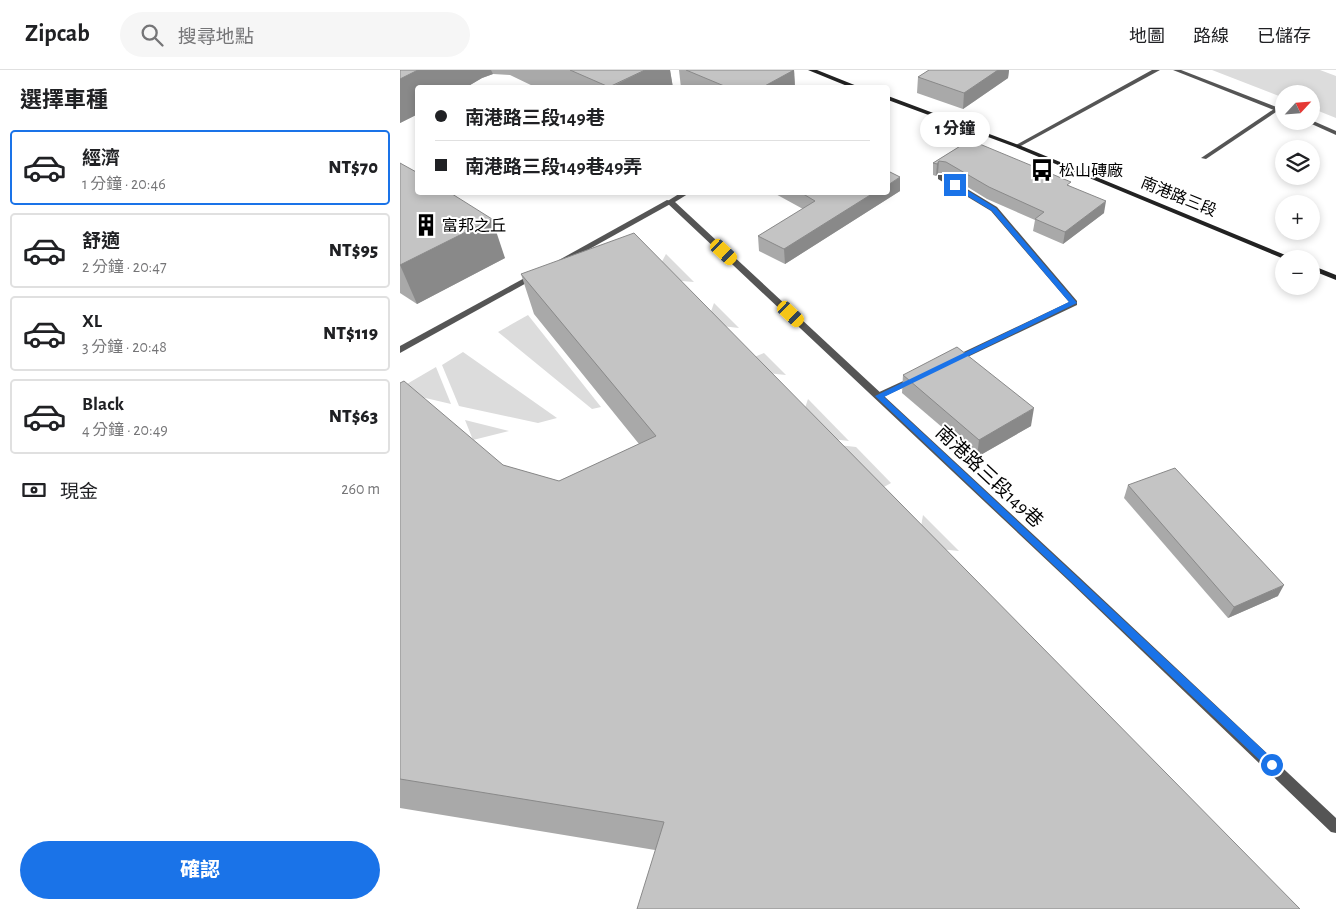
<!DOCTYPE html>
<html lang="zh-TW">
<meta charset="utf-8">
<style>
body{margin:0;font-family:"Alegreya Sans","Noto Sans TC",sans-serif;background:#f6f6f6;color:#202124;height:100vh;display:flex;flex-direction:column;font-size:19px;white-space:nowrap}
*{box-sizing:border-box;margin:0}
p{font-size:16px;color:#757577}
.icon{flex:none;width:28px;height:28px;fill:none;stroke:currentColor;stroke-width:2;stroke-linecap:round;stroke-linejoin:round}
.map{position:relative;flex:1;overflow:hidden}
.sheet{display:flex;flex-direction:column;background:#fff;width:400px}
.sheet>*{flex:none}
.banner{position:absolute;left:15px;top:15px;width:475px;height:110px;border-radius:5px;box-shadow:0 2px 8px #0003;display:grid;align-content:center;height:110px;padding:0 20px;background:#fff}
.needle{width:32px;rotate:64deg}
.buttons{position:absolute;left:875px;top:15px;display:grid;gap:10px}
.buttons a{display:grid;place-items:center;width:45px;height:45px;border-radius:50%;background:#fff;box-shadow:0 2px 8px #0003;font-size:25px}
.end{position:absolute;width:22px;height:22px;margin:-11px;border:6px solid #1a73e8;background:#fff;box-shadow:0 0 0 2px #fff}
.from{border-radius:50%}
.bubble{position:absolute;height:35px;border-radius:18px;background:#fff;box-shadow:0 2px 8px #0003;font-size:16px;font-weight:800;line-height:35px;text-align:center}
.car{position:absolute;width:15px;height:30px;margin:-15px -8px;border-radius:6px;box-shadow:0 0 4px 1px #0007;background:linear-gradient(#f5c518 24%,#345 0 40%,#f5c518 0 76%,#345 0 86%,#f5c518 0)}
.banner b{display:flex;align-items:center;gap:18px;height:48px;font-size:19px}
.banner b+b{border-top:1px solid #e0e0e0}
.banner i{width:12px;height:12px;background:#202124}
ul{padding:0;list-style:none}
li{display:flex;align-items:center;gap:15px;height:75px;margin:0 10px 8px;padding:0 10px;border:2px solid #e0e0e0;border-radius:5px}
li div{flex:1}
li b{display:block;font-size:19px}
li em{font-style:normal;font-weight:800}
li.active{border-color:#1a73e8}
li>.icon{width:45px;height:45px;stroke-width:1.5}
h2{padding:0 20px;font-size:22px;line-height:60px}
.pay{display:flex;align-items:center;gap:12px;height:55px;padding:0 20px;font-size:19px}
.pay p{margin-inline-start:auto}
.action{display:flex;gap:10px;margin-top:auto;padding:10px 20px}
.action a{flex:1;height:58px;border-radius:30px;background:#1a73e8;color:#fff;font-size:20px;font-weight:800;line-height:58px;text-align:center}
header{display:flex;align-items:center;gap:30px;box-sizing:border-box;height:70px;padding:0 25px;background:#fff;border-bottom:1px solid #e0e0e0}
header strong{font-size:24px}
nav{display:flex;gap:28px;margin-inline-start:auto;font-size:18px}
.search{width:350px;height:45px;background:#f6f6f6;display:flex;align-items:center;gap:12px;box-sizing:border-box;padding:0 18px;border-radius:28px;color:#757577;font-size:19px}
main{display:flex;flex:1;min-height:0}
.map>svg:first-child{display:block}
.green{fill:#dcdcdc}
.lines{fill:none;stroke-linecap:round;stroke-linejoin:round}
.service{fill:#555;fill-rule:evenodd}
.minor{fill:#555;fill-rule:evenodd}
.secondary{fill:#222;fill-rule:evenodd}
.wall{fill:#a9a9a9}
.shaded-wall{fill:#898989}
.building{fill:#c4c4c4;stroke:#898989}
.route{fill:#1a73e8}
.labels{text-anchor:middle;stroke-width:4;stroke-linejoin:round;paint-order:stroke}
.far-poi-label{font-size:16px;fill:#000;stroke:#fff;text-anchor:start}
.far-street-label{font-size:16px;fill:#000;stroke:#fff}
.street-label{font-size:19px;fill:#000;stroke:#fff}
</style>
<header>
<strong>Zipcab</strong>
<div class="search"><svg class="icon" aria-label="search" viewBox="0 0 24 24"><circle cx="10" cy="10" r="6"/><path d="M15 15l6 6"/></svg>搜尋地點</div>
<nav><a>地圖</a><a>路線</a><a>已儲存</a></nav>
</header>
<main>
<section class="sheet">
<h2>選擇車種</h2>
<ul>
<li class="active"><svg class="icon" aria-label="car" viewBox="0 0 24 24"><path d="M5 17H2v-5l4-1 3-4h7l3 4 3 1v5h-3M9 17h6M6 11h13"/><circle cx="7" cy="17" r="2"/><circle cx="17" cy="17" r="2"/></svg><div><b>經濟</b><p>1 分鐘 · 20:46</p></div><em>NT$70</em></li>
<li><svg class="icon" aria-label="car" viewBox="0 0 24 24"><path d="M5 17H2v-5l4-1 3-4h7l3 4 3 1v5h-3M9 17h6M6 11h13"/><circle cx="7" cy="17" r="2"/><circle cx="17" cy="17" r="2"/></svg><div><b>舒適</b><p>2 分鐘 · 20:47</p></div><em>NT$95</em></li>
<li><svg class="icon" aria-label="car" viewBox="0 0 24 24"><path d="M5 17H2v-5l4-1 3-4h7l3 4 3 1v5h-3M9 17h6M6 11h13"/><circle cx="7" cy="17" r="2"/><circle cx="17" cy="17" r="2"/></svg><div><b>XL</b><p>3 分鐘 · 20:48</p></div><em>NT$119</em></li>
<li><svg class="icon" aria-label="car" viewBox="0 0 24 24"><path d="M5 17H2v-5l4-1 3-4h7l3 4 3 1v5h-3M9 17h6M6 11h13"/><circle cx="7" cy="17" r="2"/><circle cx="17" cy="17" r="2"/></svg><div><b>Black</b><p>4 分鐘 · 20:49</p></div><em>NT$63</em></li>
</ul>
<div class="pay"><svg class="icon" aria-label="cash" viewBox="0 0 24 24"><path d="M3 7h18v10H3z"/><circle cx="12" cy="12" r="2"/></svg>現金<p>260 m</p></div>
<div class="action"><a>確認</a></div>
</section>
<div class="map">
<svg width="936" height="839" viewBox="0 0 936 839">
<rect width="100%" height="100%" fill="#fff"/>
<g class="green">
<path d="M812 0H920L936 6V48L911 38V24H884V28Z"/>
<path d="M266 184 294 212 269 210 258 199Z"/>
<path d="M314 233 339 258 313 255 308 250Z"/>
<path d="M128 245 201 337 192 339 98 262Z"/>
<path d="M63 282 157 348 138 353 59 336 42 295Z"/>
<path d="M364 283 386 305 358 302 347 290Z"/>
<path d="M36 297 51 334 0 322V318Z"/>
<path d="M408 329 449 371 423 368 402 347Z"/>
<path d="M65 350 109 361 73 370Z"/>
<path d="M429 374 456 377 491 413 475 422Z"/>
<path d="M523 445 559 481 529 478 519 468Z"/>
</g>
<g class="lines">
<g class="service">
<path d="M877 37 880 39 879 40 806 89 801 88Z"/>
<path d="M538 105H544L597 137 677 231V235L557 292H551L550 290 551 288 669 232 591 141 538 109Z"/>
<path d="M267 130 274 132 166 192H163L159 190Z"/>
<path d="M132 204H138L139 206 0 283V276Z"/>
<path d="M514 306 518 309 517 311 481 328 478 329 473 326 475 324Z"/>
</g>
<g class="minor">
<path d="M752 0H760L619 77 614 76Z"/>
<path d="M773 0H781L884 40V44Z"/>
<path d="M911 50 936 61V65L905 51Z"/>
<path d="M282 122H291L275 132 678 506 936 748V763L931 762 670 512 266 132Z"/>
</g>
<g class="secondary">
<path d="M408 0H417L462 18H452Z"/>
<path d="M488 26 619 75 895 189H884L615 77 488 30Z"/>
<path d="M911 195 936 205V210L911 200Z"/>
</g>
</g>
<g class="wall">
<path d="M0 0H270L273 18H137L110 5 93 4 82 8 65 18H18V44L0 53Z"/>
<path d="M279 0H394L395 18H281Z"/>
<path d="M529 0H609L608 8 563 39 517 23 518 7Z"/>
<path d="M570 70 670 116 704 143 663 174 633 161 635 150 587 129 545 103H538L536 106 533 105V93Z"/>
<path d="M0 93 105 188 17 234 0 223Z"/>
<path d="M500 107V121L385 194 359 181 358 166 403 139 372 122H488Z"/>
<path d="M121 204 900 839 255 780 0 738V313L103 395 159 411 239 374 134 244Z"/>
<path d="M503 305 631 356 577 387 502 323Z"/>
<path d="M728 415 878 526 828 548 724 428Z"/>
</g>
<g class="shaded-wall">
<path d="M18 0H91L93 4 82 8 65 18H18V44L0 53V9Z"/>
<path d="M245 0H270L273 18H209Z"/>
<path d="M394 0 395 18H361Z"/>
<path d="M598 0H609L608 8 563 39 564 23Z"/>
<path d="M539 91 538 103 536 106 537 94Z"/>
<path d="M500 107V121L385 194 384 179 475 122H488V115Z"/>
<path d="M706 131 704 143 663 174 665 162Z"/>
<path d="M92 149 105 188 17 234 0 195Z"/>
<path d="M634 338 631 356 577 387 579 370Z"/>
<path d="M884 515 878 526 828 548 834 537Z"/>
</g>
<g class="building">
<path d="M0 0H18L0 9Z"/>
<path d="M170 0H245L209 17Z"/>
<path d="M286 0H394L361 18H329Z"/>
<path d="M529 0H598L564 23 518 7Z"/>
<path d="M570 70 671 112 667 115 706 131 665 162 635 149 644 142 589 117 546 92 539 91 537 94 533 93Z"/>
<path d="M0 93 18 103V122H49L92 149 0 195Z"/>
<path d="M488 101 500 107 488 115Z"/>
<path d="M400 122H475L384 179 358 166 415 131Z"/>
<path d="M234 163 900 839H237L264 752 0 709V313L4 311 103 395 159 411 256 366 121 204Z"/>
<path d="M557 277 634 338 579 370 503 305Z"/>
<path d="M775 398 884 515 834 537 728 415Z"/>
</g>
<path class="route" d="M553 114H557L596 138 677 233 484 327 875 691V698H868L475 326 669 232 592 141 553 117Z"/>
<defs>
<symbol id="bus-bare" viewBox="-9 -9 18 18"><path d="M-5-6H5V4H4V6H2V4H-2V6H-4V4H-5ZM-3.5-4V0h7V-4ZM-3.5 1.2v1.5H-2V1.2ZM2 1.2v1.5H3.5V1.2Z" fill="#000" stroke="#fff" stroke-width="2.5" paint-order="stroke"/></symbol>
<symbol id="building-bare" viewBox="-9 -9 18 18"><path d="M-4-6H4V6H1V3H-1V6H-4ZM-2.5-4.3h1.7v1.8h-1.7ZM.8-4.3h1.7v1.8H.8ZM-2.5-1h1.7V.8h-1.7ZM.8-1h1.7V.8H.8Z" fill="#000" stroke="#fff" stroke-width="2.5" paint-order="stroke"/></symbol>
</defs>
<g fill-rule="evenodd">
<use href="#bus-bare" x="626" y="84" width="32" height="32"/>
<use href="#building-bare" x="10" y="139" width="32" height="32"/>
</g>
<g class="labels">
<g class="far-poi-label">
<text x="659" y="106">松山磚廠</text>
<text x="42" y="161">富邦之丘</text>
</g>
<g class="far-street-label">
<text transform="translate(779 126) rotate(22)" y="6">南港路三段</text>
</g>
<g class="street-label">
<text transform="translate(590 406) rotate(43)" y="7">南港路三段149巷</text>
</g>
</g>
</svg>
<div class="buttons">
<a><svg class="needle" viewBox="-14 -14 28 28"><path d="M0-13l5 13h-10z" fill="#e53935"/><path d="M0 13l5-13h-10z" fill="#757577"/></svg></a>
<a><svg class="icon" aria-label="layers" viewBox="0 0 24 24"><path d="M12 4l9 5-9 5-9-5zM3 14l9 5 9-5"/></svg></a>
<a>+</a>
<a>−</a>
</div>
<i class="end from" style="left:872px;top:695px"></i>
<i class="end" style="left:555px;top:115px"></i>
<div class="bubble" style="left:520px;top:42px;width:70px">1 分鐘</div>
<i class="car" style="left:324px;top:182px;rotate:133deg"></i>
<i class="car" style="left:391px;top:244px;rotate:133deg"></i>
<div class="banner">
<b><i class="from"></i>南港路三段149巷</b>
<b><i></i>南港路三段149巷49弄</b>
</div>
</div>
</main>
